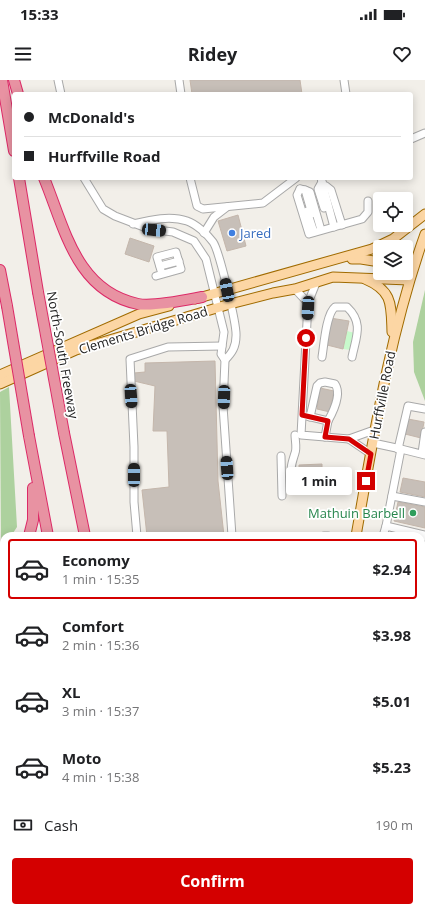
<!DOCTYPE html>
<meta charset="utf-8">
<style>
body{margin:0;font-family:"Open Sans",sans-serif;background:#f2f2f2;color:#202124;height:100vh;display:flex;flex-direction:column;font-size:15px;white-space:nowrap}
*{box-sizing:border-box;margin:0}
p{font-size:13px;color:#757577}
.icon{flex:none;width:22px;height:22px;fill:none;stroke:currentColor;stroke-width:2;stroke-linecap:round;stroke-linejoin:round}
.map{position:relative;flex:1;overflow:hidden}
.side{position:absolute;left:0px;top:452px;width:425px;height:380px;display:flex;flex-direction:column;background:#fff;border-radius:12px 12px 0 0;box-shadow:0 2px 10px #0003}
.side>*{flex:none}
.hud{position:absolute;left:12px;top:12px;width:401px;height:88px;border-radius:4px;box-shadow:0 2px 10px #0003;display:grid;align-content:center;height:88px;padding:0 12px;background:#fff}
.buttons{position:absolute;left:373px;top:112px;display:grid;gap:8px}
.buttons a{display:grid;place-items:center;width:40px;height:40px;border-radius:4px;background:#fff;box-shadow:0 2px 10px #0003;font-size:20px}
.end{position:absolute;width:18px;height:18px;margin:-9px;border:5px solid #d40000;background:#fff;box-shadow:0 0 0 2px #fff}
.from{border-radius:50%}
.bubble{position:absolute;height:28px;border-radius:4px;background:#fff;box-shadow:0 2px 10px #0003;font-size:13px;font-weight:700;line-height:28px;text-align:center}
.car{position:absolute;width:12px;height:24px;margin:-12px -6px;border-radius:5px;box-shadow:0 0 3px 1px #0007;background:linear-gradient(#222 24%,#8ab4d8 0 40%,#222 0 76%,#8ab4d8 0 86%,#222 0)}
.hud b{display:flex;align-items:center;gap:14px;height:38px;font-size:15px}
.hud b+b{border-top:1px solid #e0e0e0}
.hud i{width:10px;height:10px;background:#202124}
ul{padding:7px 0 0;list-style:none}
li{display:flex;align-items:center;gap:12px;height:60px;margin:0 8px 6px;padding:0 4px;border:2px solid transparent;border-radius:4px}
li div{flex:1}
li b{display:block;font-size:15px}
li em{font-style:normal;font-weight:700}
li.on{border-color:#d40000}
li>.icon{width:36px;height:36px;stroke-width:1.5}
.pay{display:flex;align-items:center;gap:10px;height:44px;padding:0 12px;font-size:15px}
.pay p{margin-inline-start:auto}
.action{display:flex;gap:8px;margin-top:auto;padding:8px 12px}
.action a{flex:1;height:46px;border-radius:4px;background:#d40000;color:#fff;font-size:16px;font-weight:700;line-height:46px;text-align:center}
.status{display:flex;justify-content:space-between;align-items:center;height:28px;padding:0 20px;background:#fff;direction:ltr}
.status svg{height:11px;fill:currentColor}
header{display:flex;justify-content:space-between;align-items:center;height:52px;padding:0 12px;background:#fff;font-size:18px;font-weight:700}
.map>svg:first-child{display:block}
.forest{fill:#add19e}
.park{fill:#c8facc}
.building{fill:#c7bfb8;stroke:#c4b6ab}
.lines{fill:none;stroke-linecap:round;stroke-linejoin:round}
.minor-casing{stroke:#a9a9a9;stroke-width:9}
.major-casing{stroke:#a06b00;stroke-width:11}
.highway-casing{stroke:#dc2a67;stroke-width:12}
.minor{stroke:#fff;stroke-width:7}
.major{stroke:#fcd6a4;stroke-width:9}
.highway{stroke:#e892a2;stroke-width:10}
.highway-bridge-casing{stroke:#dc2a67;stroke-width:12;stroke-linecap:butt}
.highway-bridge{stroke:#e892a2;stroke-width:10}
.route{stroke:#d40000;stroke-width:5}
.shop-dot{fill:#3f7fe0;stroke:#fff;stroke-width:1.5}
.leisure-dot{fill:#2e9e5b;stroke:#fff;stroke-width:1.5}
.labels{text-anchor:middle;stroke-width:3.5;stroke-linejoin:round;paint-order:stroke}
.shop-label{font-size:13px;fill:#366cbe;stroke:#fff;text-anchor:start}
.street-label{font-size:13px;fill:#222;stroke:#fff}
.leisure-label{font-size:13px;fill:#27864d;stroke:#fff;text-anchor:end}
</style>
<div class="status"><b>15:33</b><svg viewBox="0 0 49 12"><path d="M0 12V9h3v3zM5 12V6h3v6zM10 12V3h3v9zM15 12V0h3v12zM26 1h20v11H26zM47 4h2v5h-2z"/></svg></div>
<header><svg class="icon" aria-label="menu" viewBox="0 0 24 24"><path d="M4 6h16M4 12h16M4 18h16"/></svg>Ridey<svg class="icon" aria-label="heart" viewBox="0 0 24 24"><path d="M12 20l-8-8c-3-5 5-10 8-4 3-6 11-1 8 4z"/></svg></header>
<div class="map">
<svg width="425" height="832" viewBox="0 0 425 832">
<rect width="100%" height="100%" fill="#f2efe9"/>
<g class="forest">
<path d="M425 210V321L414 292 413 262Z"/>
<path d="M9 307 17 447 11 456H4V467L1 472 0 312Z"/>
<path d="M0 531 4 535V730L0 731Z"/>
<path d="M425 682V832H383L384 828H421V684Z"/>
</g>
<path class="park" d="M347 251 355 253 351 270 343 269Z"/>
<g class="building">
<path d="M190 0H300L302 14H192Z"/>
<path d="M238 135 246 166 227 171 218 141Z"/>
<path d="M130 158 154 166 149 182 125 174Z"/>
<path d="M330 238 349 241 343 269 327 265Z"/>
<path d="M215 281 218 401 224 456H147L142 410 169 407 167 351H153L155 306 134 301V293L145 292V283Z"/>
<path d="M320 308 334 311 330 332 317 329Z"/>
<path d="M408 339 424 342 421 358 405 354Z"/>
<path d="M322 384V397L296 396V389L299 388V385Z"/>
<path d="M403 398 425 402V417L400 412Z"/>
<path d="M398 422 425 427V448L394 441Z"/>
<path d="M425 640V664L421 641Z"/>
</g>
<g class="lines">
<defs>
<g id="minor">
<path d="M58 0 61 14"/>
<path d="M179 0 181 14"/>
<path d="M344 0 346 14"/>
<path d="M411 59 425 53"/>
<path d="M84 98 103 129 115 136 149 149 173 152 194 161 206 179 224 252 221 274 225 280 223 326 232 456"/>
<path d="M190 98 197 126 203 129 263 123 296 98"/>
<path d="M321 98 334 147"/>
<path d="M322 102 318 109 324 128"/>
<path d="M326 106 331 110 342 145"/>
<path d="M300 109 297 115 309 154 362 139 368 132V121"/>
<path d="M300 109 305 110 312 134"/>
<path d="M305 110 310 112 321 150"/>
<path d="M307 131 314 152"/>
<path d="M133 144C150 140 170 135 187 141 196 144 207 154 213 162 219 170 237 245 236 256 236 267 232 273 225 280"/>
<path d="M204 153 214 137 227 127"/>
<path d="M160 186 179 181"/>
<path d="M156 196 181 189 176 172 157 177 162 194"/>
<path d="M316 203 308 223 301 355 349 359 374 350"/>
<path d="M295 209 308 223"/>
<path d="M322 277C324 265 326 234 335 227H347C364 243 356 257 352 277"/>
<path d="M307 336 328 341 325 357"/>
<path d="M310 337 317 306 320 303 325 302 335 304C342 314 333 332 328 341"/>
<path d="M295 355C295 360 297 368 295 373 293 380 288 391 294 398L336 400"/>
<path d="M349 359 371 374"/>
<path d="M373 363 401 369"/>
<path d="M398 369 408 326 425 329"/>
<path d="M422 373 425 352"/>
<path d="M281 376 282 416"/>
<path d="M392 416 425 422"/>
<path d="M386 446 401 369 425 375"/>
<path d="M137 456 134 422V367L130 279 168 267 222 266"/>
<path d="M324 456H328"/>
<path d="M383 456 386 446 424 455 425 457"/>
<path d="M424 543 425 541"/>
<path d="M421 604 425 603"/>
<path d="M19 832H34"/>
<path d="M63 832 64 828"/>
<path d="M243 832 244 828"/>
</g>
<g id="major">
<path d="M352 179H361L380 182"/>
<path d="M365 199C393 211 391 224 392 252"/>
<path d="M195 219 372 169 393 159 425 134"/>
<path d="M0 295 139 234 169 226"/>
<path d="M0 304 76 270 230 224 273 213 295 209 333 197 409 200"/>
<path d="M356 456C374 354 390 252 425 154"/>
<path d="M269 832 270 828"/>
</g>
<g id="highway">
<path d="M2 0 14 71"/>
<path d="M14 0 18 14"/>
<path d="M19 98 38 212"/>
<path d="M44 98C65 149 76 211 138 224 154 227 186 220 202 217"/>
<path d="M0 190 7 226"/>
<path d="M64 353 85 456"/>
<path d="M29 356 48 456"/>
<path d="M29 456 33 440V408"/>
<path d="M0 485H4"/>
<path d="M0 500 4 501"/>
<path d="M156 828 158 832"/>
<path d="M193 828 194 832"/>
<path d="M292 828 310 832"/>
<path d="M343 828 347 832"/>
</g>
</defs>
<use href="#minor" class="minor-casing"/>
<use href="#major" class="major-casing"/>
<use href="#highway" class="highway-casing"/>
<use href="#minor" class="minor"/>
<use href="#major" class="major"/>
<use href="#highway" class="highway"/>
<defs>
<g id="highway-bridge">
<path d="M38 212 64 353"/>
<path d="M7 226 29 356"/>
</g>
</defs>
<use href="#highway-bridge" class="highway-bridge-casing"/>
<use href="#highway-bridge" class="highway-bridge"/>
</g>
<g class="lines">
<path class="route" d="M306 258 302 335 328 341 325 357 349 359 371 374 366 401"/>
</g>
<circle class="shop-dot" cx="232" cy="153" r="4"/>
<circle class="leisure-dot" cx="413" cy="433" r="4"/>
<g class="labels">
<g class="shop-label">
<text x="240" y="158">Jared</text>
</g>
<g class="street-label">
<text transform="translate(143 250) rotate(-17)" y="5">Clements Bridge Road</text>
<text transform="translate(63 275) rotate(80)" y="5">North-South Freeway</text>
<text transform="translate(382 315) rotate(-79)" y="5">Hurffville Road</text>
</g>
<g class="leisure-label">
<text x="405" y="438">Mathuin Barbell</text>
</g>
</g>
</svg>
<div class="buttons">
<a><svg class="icon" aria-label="locate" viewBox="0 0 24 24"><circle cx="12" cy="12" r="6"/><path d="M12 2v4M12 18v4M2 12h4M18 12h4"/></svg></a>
<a><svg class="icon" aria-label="layers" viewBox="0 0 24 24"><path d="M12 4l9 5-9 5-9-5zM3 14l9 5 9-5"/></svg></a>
</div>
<i class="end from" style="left:306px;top:258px"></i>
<i class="end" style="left:366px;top:401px"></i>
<div class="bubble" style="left:286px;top:387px;width:66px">1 min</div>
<i class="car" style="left:154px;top:150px;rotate:96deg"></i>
<i class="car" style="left:227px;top:210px;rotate:349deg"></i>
<i class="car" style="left:308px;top:228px;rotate:183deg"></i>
<i class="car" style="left:131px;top:316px;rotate:176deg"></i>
<i class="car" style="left:224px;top:317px;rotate:182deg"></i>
<i class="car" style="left:227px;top:388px;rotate:356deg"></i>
<i class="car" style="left:134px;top:395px;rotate:0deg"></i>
<div class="hud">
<b><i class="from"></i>McDonald's</b>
<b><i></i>Hurffville Road</b>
</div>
<section class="side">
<ul>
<li class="on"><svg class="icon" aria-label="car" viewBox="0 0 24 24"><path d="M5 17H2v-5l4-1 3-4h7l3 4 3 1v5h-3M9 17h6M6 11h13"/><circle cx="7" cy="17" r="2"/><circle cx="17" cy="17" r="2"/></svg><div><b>Economy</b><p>1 min · 15:35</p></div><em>$2.94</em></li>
<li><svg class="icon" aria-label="car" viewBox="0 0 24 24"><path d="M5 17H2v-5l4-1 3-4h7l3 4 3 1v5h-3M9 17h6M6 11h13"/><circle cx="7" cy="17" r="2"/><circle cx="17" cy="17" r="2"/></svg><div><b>Comfort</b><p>2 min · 15:36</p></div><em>$3.98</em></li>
<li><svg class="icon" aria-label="car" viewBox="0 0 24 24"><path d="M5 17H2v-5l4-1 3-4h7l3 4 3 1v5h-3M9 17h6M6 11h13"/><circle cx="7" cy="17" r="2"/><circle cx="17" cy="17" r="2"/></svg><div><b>XL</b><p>3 min · 15:37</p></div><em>$5.01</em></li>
<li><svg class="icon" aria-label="car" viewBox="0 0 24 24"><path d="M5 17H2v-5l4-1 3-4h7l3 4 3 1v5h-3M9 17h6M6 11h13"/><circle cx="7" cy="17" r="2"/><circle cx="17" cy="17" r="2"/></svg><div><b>Moto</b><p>4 min · 15:38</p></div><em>$5.23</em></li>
</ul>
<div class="pay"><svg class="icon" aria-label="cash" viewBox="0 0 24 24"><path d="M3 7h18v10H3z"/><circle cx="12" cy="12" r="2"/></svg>Cash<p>190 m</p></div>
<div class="action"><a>Confirm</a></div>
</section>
</div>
